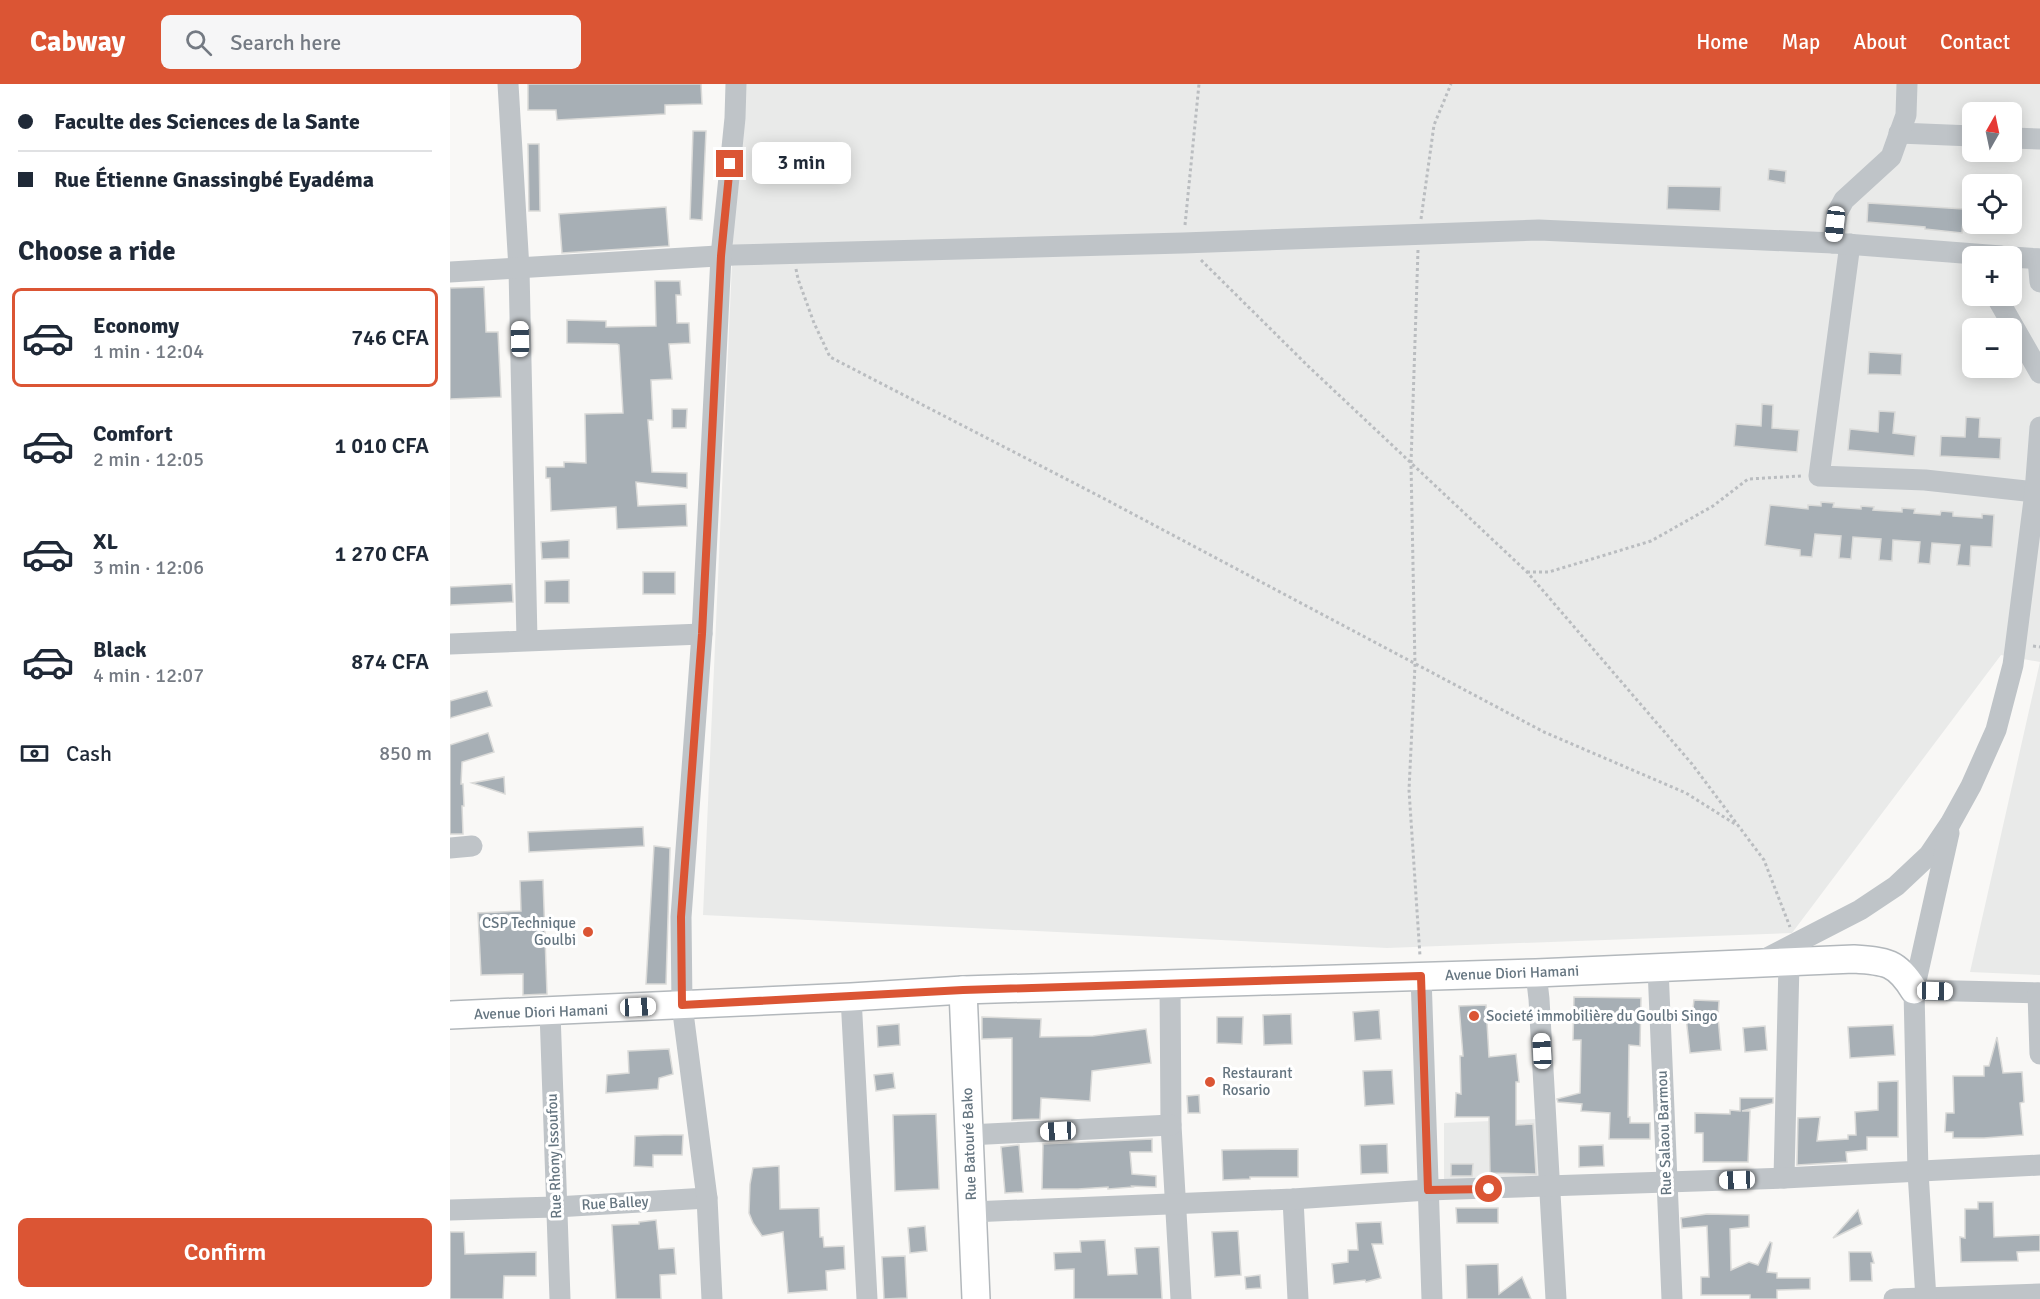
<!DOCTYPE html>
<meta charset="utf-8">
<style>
body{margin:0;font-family:Signika,sans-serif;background:#f6f6f7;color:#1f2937;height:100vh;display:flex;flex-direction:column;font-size:22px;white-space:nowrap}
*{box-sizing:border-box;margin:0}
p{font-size:20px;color:#747a83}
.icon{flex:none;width:33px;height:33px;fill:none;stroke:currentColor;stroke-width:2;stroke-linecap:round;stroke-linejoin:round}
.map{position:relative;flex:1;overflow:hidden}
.drawer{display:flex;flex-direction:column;background:#fff;width:450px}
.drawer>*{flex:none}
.top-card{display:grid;align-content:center;height:132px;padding:0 18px;background:#fff}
.needle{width:39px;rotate:9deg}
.fabs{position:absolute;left:1512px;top:18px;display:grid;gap:12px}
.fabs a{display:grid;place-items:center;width:60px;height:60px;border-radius:9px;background:#fff;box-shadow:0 3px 15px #0003;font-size:30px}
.end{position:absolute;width:27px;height:27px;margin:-14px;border:8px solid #db5534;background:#fff;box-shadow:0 0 0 3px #fff}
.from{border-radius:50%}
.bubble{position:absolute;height:42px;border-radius:9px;background:#fff;box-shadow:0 3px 15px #0003;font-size:20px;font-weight:600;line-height:42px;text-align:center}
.car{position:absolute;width:18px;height:36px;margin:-18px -9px;border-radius:8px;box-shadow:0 0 4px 2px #0007;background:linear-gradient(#fff 24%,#345 0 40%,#fff 0 76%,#345 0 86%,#fff 0)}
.top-card b{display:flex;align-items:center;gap:21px;height:57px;font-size:22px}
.top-card b+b{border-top:2px solid #e0e1e3}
.top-card i{width:15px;height:15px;background:#1f2937}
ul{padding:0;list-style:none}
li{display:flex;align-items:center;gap:18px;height:99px;margin:0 12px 9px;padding:0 6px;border:3px solid transparent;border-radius:9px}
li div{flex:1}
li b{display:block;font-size:22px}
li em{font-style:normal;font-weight:600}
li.on{border-color:#db5534}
li>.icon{width:54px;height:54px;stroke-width:1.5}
h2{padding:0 18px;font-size:27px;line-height:72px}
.pay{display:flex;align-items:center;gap:15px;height:66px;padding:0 18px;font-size:22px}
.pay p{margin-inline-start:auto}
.action{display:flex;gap:12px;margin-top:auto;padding:12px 18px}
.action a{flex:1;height:69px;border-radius:9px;background:#db5534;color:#fff;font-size:24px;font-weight:600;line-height:69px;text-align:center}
header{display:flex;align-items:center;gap:36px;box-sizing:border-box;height:84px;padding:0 30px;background:#db5534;color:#fff}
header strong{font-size:28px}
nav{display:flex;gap:33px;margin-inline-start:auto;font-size:21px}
.search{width:420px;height:54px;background:#f6f6f7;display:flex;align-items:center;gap:15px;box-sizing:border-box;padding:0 21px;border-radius:9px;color:#747a83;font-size:22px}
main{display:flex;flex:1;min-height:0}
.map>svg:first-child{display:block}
.built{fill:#e9eae9;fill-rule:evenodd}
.building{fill:#a7afb5;stroke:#dadad8;stroke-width:1.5}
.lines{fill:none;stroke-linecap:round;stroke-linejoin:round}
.major-casing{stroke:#b3b8bc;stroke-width:30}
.path{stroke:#babdc0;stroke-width:3;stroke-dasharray:3 3;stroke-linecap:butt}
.minor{stroke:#bfc4c8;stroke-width:21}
.major{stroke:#fff;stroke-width:27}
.route{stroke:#db5534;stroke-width:8}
.poi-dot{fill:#db5534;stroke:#fff;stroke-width:2}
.labels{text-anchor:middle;stroke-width:6;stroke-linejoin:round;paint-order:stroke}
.poi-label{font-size:15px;fill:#657580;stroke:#fff;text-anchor:start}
.street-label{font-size:15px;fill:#657580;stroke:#fff}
</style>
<header>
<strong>Cabway</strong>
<div class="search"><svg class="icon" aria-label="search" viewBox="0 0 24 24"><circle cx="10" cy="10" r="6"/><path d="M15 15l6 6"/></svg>Search here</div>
<nav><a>Home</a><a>Map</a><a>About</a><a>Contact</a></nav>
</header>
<main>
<section class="drawer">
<div class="top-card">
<b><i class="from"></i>Faculte des Sciences de la Sante</b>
<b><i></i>Rue Étienne Gnassingbé Eyadéma</b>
</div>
<h2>Choose a ride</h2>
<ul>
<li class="on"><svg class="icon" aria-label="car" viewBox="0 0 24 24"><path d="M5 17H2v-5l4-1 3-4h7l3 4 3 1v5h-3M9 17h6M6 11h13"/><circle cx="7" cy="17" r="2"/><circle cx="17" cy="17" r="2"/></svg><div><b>Economy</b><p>1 min · 12:04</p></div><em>746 CFA</em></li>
<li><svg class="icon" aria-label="car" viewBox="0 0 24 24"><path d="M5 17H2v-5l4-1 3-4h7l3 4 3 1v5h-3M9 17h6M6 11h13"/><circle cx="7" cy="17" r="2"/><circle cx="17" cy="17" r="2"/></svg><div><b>Comfort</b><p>2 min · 12:05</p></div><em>1 010 CFA</em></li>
<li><svg class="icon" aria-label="car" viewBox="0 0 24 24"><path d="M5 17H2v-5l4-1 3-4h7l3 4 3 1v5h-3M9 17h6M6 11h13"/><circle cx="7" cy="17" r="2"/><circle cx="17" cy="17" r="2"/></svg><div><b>XL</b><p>3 min · 12:06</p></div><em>1 270 CFA</em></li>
<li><svg class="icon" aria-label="car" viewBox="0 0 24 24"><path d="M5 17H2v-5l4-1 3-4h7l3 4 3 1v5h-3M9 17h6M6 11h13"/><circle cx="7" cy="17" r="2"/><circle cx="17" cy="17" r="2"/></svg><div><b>Black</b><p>4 min · 12:07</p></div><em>874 CFA</em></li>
</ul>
<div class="pay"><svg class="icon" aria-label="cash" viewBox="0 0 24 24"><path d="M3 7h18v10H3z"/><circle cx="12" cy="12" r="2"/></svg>Cash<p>850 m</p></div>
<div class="action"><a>Confirm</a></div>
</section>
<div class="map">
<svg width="1590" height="1215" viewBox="0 0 1590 1215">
<rect width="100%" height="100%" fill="#f9f8f6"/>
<g class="built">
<path d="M290 0H1590V891L1520 888 1590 578 1551 571 1342 849 937 864 253 831ZM1522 28H1562V68H1522ZM1522 100H1562V140H1522ZM1522 172H1562V212H1522ZM1522 244H1562V284H1522Z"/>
<path d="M1088 1035 1090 1093 994 1097V1039Z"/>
</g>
<g class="building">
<path d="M78 0H251L252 20 215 21V30L107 36 106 26H78Z"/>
<path d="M243 47H256L252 136 240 135Z"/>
<path d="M78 60H89L90 127H79Z"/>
<path d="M1319 85 1336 87 1335 99 1318 96Z"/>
<path d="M1218 102 1271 103 1270 127 1217 125Z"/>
<path d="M1418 119 1514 125 1512 149 1475 145V143L1417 138Z"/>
<path d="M216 123 219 162 112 169 109 130Z"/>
<path d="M205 197H230L231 211H226L227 239H239L240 259 219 260 222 295 201 296 203 336H198L202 388 237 389V404L186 398 188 422 236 420 237 442 167 445 166 423 101 427 100 394H96V383H114V378L136 379 135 330 173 329 169 261 167 260 117 259V236L156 237V243L206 242Z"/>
<path d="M34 203 36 248H48L51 313 0 315V204Z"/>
<path d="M1419 268 1452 270 1451 291 1418 290Z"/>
<path d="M1312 320 1323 321 1322 344 1349 346 1347 368 1284 362 1286 340 1311 342Z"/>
<path d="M222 325H237L236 344H222Z"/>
<path d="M1429 327 1445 328 1443 349 1466 352 1464 372 1398 366 1400 345 1428 348Z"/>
<path d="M1516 333 1530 334 1529 353 1551 354 1550 375 1490 372 1491 352 1515 353Z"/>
<path d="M1371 418 1384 419 1383 423 1411 425V422L1424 423 1423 426 1452 428V424L1465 425 1464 429 1490 431 1491 427 1503 428V432L1532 434V430L1544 431 1542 463 1521 462 1520 482 1507 481 1510 461 1482 459 1480 480 1468 479 1470 458 1443 456 1442 477 1429 476 1431 455 1403 453 1401 475 1389 474 1391 452 1365 450 1362 473 1350 472V466L1315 461 1320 421 1358 425V421L1371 422Z"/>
<path d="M119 456V474L92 475 91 458Z"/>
<rect x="193" y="488" width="32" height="22"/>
<path d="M119 496V519H95V497Z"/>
<path d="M62 500 63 518 0 521V503Z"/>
<path d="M37 607 42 622 0 634V617Z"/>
<path d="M38 649 44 668 12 678 11 700H13L14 722H12L13 750H0V661Z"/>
<path d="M54 693 55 710 22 699Z"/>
<path d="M193 743 194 762 79 768 78 748Z"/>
<path d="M204 762 220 764 216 900H196Z"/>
<path d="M93 796 97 910 73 911V890L31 891 28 829 71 827 70 797Z"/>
<path d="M1124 913 1191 914 1190 962 1179 961 1178 1033H1180V1039H1200V1055H1159L1160 1029 1131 1027 1132 1020 1108 1018 1107 1015 1130 1009 1131 956H1123Z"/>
<path d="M1244 916 1269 917 1268 933 1271 966 1240 969 1236 933H1242Z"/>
<path d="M1036 921 1039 973 1066 970 1069 998H1066V1041L1083 1040 1086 1090 1040 1089 1039 1033H1005L1006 1009 1011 1010 1010 972H1013L1009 922Z"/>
<path d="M929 926 931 955 905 957 903 928Z"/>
<path d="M841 930 842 960 814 961 813 931Z"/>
<path d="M532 933 591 935 590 953 643 952 696 945 701 979 642 987 640 1017 591 1014 590 1035 562 1036V954L532 955Z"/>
<path d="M767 933H793L792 960 767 959Z"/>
<path d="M449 940 450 961 428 963 427 942Z"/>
<path d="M1443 941 1445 971 1400 974 1398 943Z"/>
<path d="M1315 942 1317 966 1295 968 1293 944Z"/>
<path d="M1547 953 1553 989 1572 988 1574 1018 1570 1019 1573 1051 1534 1054H1503V1048H1495L1496 1029H1504L1503 992H1534V982H1539Z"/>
<path d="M219 965 223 990 209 994 208 1005 156 1009 157 991 179 989 178 967Z"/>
<path d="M942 986 944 1020 915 1022 913 987Z"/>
<path d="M443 989 445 1004 426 1007 424 991Z"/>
<path d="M1448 997V1053H1417V1066L1396 1068 1397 1078 1347 1081 1348 1034 1370 1033 1367 1057 1398 1055V1051H1406L1405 1028 1428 1026V998Z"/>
<path d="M749 1011 750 1029H738L737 1012Z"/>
<path d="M1290 1014H1323V1019L1292 1027H1300L1298 1078H1253V1049H1245V1029L1280 1030V1026L1290 1027Z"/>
<path d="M486 1030 489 1105 445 1107 443 1031Z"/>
<path d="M214 1051H233L232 1071H203V1083L184 1082 185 1052Z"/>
<path d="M702 1055V1068H680L682 1090 706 1092V1103L682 1102 683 1103 658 1105V1103L628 1105H592L593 1060Z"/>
<path d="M937 1060 938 1089 911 1090 910 1061Z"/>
<path d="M569 1061 573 1108 555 1109 551 1063Z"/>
<path d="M1153 1061 1154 1082 1129 1083V1062Z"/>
<path d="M848 1065V1093H800V1095L773 1096 772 1066Z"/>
<path d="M1001 1080H1023L1022 1092H1001Z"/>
<path d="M329 1082 330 1125 369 1124 370 1153H373L374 1163 394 1162 395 1185 376 1187 377 1206 338 1209 333 1148 312 1152 303 1139 299 1129 300 1100 303 1084Z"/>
<path d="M1528 1118H1543L1544 1153 1590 1151V1167L1567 1168 1568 1177 1511 1178 1510 1153 1515 1154V1125H1528Z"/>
<path d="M1006 1124H1048V1139H1007Z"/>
<path d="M1408 1126 1412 1140 1383 1154Z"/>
<path d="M1257 1130 1299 1131V1143L1280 1145 1281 1186 1299 1178 1308 1181 1320 1158 1322 1159 1317 1188 1327 1189V1194H1360V1205L1327 1206V1215H1300V1211H1251V1193H1259L1257 1142 1232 1144 1231 1134Z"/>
<path d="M206 1136 209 1165 224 1164 226 1190 210 1191 211 1215H166L162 1141 189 1140V1138Z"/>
<path d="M931 1138 933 1160H922L931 1194 916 1198 915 1196 884 1200 882 1180 898 1178V1166H908L906 1139Z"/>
<path d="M475 1142 477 1167 460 1169 458 1144Z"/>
<path d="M788 1147 791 1191 765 1193 762 1148Z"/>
<path d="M0 1148H14L15 1170 86 1168V1192H54L53 1215H0Z"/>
<path d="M655 1156 658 1191 687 1190 685 1164 709 1163 712 1215H624V1185L605 1186 604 1169 631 1168 630 1157Z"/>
<path d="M1399 1168H1421L1424 1179H1421L1422 1197H1400Z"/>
<path d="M455 1172 457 1214 434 1215 432 1173Z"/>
<path d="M1048 1180 1049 1210 1072 1193 1081 1215H1017L1016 1181Z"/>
<path d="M810 1191 811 1204 796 1205 795 1193Z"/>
</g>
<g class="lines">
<defs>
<g id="major">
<path d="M513 906 526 1215"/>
<path d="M0 931 401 913 513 906 1086 889 1404 875C1436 877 1447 878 1464 906"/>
</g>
</defs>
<use href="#major" class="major-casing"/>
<g class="path">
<path d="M971 135 984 41 1001 0"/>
<path d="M735 141 749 0"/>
<path d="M968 166 961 379 965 581 959 706 970 872"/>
<path d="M751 176 858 282 1077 488 1242 680 1314 776 1340 843"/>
<path d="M346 185 348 195 364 239 380 273 651 413 1094 648 1236 709 1285 740"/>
<path d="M1077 488H1099L1201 457 1263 422 1298 395 1351 392"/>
<path d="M1583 562 1590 563"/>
</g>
<g class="minor">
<path d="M58 0 69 185 77 556"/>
<path d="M1449 49 1522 52"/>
<path d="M1562 54 1590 55"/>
<path d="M1383 159 1387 129 1394 116 1441 73 1456 31 1457 0"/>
<path d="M1400 160 1369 392 1475 396 1585 408"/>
<path d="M1562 173 1590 175"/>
<path d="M1588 175 1590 198"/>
<path d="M0 188 284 171 733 159 1089 146 1383 159 1551 172"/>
<path d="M1546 212 1590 289"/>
<path d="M0 560 252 550"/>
<path d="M0 764 22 762"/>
<path d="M1313 876 1410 826 1446 802 1479 771 1500 740 1521 702 1546 646 1563 581 1585 408 1590 343"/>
<path d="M1208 884 1222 1215"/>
<path d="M1086 889 1089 915 1106 1215"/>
<path d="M971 892 982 1215"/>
<path d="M720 900 721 1041 731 1215"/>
<path d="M1464 906 1590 909"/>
<path d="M1588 909 1590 970"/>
<path d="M401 913 417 1215"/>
<path d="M100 928 110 1215"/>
<path d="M518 1051 721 1041"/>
<path d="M1334 1094 1339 879"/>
<path d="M843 1115 848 1215"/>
<path d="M0 1126 106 1123 257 1114"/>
<path d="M521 1128 843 1115 978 1106 1334 1094 1590 1081"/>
<path d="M262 1215 257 1114 232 921 231 833 252 550 271 172 285 34 286 0"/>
<path d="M1444 1215 1590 1210"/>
<path d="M1476 1215 1468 1088 1464 906 1499 749"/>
</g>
<use href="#major" class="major"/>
</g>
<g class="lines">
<path class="route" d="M280 80 271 172 252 550 231 833 232 921 513 906 971 892 978 1106 1039 1105"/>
</g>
<g class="poi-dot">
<circle cx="138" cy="848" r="6"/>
<circle cx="1024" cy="932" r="6"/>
<circle cx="760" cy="998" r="6"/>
</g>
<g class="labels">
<g class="poi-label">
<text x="126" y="844" text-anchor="end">CSP Technique<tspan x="126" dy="17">Goulbi</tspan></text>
<text x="1036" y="937">Societé immobilière du Goulbi Singo</text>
<text x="772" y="994">Restaurant<tspan x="772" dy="17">Rosario</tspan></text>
</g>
<g class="street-label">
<text transform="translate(1062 889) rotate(-2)" y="5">Avenue Diori Hamani</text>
<text transform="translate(91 928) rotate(-2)" y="5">Avenue Diori Hamani</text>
<text transform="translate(1214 1049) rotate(-92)" y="5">Rue Salaou Barmou</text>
<text transform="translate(519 1060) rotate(-92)" y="5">Rue Batouré Bako</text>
<text transform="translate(104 1072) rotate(-92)" y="5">Rue Rhony Issoufou</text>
<text transform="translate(165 1119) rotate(-3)" y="5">Rue Balley</text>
</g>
</g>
</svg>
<div class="fabs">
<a><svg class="needle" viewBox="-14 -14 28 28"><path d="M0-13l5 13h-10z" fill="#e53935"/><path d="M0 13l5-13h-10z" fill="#747a83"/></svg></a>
<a><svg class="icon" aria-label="locate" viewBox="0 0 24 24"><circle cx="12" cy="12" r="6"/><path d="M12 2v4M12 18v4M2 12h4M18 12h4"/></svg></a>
<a>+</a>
<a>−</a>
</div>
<i class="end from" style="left:1039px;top:1105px"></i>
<i class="end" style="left:280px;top:80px"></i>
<div class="bubble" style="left:302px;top:58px;width:99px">3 min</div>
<i class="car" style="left:1385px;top:140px;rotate:186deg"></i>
<i class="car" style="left:70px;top:255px;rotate:359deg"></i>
<i class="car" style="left:1485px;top:907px;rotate:91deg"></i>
<i class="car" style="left:188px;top:923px;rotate:87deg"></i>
<i class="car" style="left:1092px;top:967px;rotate:357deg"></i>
<i class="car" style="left:608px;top:1047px;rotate:267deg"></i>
<i class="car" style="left:1287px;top:1096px;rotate:268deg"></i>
</div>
</main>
